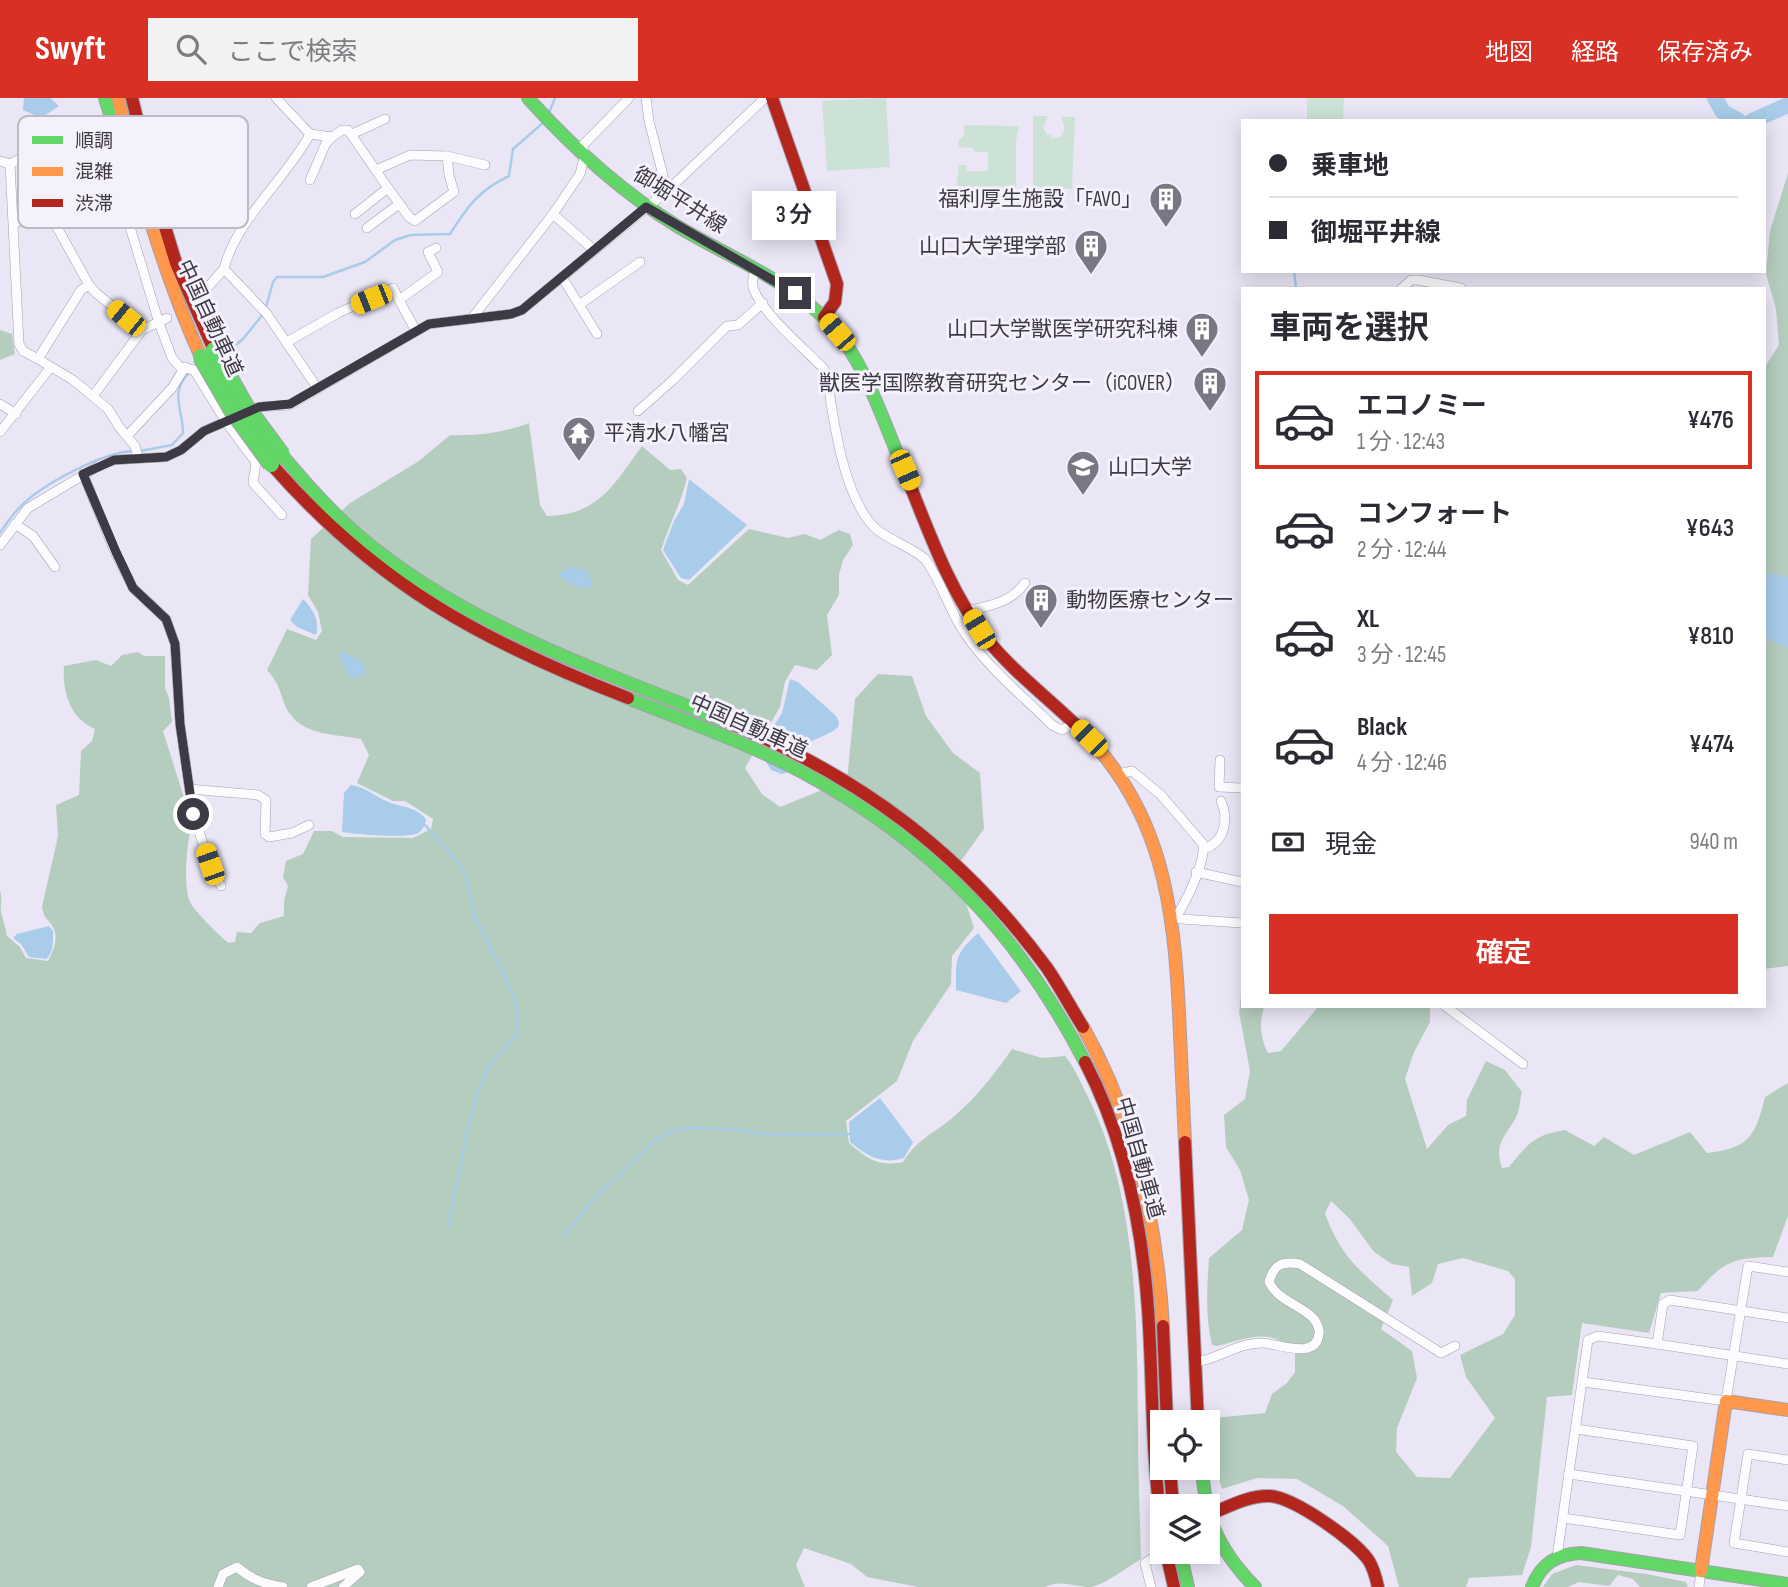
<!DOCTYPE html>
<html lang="ja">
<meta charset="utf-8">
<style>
body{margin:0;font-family:"Sofia Sans Condensed","Noto Sans JP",sans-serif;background:#f2f2f3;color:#2b2b33;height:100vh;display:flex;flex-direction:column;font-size:26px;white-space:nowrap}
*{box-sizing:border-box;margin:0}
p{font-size:23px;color:#7c7c81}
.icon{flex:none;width:38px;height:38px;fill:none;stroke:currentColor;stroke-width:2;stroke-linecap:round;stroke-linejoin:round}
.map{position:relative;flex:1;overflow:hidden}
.side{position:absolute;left:1241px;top:189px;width:525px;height:721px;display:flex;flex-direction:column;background:#fff;border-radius:0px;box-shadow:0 4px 18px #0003}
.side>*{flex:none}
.guide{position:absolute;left:1241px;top:21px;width:525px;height:154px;border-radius:0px;box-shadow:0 4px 18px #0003;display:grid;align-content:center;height:154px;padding:0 28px;background:#fff}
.controls{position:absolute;left:1150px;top:1312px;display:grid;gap:14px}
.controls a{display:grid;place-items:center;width:70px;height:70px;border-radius:0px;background:#fff;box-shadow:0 4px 18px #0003;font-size:35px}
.end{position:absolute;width:32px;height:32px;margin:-16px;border:9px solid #3e3a45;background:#fff;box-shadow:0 0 0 4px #fff}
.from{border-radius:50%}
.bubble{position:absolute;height:49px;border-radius:0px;background:#fff;box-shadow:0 4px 18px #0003;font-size:23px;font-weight:600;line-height:49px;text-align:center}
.car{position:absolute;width:21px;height:42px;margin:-21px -10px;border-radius:9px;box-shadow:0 0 5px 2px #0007;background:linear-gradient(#f5c518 24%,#345 0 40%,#f5c518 0 76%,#345 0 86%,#f5c518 0)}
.guide b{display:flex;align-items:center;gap:24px;height:66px;font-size:26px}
.guide b+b{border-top:2px solid #e1e1e2}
.guide i{width:18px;height:18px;background:#2b2b33}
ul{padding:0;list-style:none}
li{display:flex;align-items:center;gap:21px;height:98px;margin:0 14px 10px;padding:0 14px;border:4px solid transparent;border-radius:0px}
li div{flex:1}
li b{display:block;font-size:26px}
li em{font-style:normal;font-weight:600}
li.on{border-color:#d93025}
li>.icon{width:63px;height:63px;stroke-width:1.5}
h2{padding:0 28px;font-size:32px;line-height:84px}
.pay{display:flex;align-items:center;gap:18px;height:77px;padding:0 28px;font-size:26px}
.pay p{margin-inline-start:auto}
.cta{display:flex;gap:14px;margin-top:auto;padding:14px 28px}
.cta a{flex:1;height:80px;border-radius:0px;background:#d93025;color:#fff;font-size:28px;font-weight:600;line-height:80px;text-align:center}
header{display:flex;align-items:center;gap:42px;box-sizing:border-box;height:98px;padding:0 35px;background:#d93025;color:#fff}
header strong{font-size:33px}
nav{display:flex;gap:38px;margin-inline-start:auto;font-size:24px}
.search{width:490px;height:63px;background:#f2f2f3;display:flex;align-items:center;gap:18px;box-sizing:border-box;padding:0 24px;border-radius:0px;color:#7c7c81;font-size:26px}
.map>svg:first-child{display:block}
.green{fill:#cde2d7}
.forest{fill:#b5cdbf;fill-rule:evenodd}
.water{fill:#a8cce9}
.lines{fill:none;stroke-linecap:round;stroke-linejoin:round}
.stream{stroke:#a8cce9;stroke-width:2.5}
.river{stroke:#a8cce9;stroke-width:16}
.street-casing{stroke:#a4a0ac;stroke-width:10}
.fast-casing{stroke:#a4a0ac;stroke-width:14}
.slow-casing{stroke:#a4a0ac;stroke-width:14}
.jam-casing{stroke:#a4a0ac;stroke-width:14}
.street{stroke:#fcfbfe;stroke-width:9}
.fast{stroke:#63d668;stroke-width:12}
.slow{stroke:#ff974d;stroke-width:12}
.jam{stroke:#b3261e;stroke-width:12}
.fast-bridge-casing{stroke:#a4a0ac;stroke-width:18;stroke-linecap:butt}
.fast-bridge{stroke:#63d668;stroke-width:16}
.route{stroke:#3e3a45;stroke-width:9}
.labels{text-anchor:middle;stroke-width:6;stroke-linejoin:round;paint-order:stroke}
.poi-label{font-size:21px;fill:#3e3a45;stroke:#f4f0fc;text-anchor:end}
.street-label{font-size:21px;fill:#3e3a45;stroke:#f4f0fc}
.key{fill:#f4f0fc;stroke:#bdb9c5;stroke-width:2}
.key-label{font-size:19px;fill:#3e3a45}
</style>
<header>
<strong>Swyft</strong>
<div class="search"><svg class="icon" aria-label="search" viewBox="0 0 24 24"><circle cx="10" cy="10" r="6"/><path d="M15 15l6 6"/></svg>ここで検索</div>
<nav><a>地図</a><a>経路</a><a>保存済み</a></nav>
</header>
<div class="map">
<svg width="1788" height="1489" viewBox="0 0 1788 1489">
<rect width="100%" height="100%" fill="#ebe6f6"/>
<g class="green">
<path d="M886 0 890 69 827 73 822 3Z"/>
<path d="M1307 0H1344L1343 23H1307Z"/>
<path d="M1033 18H1048L1043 29 1047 37H1051L1052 41 1061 38 1065 31 1061 19H1075L1072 91 1033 89Z"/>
<path d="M964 27 1019 28 1016 43V90L956 88 959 67H966V73H988V54H975L972 50 958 49V43L964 37Z"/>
</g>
<g class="forest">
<path d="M1788 75V868L1764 871V270L1779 247 1776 211 1766 176 1770 133Z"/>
<path d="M0 232 12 236 15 256 0 262Z"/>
<path d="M529 325 540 407 547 418C599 417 614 386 642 348L670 372 681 371 687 380C681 405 669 427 661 452L678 482 688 487 749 431 788 440 805 436 820 442 839 432 850 436 853 447 843 462 839 477V497L827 517 832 557 817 572 795 567 785 584 780 609 745 670 762 696 780 709 847 682 855 601 878 576 912 578 926 618 953 655 980 675 984 731 955 771 974 830 952 858 951 886 913 943 897 983 846 1023 849 1045C867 1061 878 1069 903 1064 918 1041 931 1037 951 1021 975 1001 994 977 1012 951L1042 960 1065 958C1076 971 1080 984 1088 999 1138 1099 1137 1224 1138 1333 1138 1376 1140 1418 1141 1461 1128 1469 1104 1487 1091 1489 1075 1489 1061 1481 1045 1489H918L867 1479 851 1466 804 1450 796 1467 805 1489H0V793C3 801 0 805 1 813 2 821 6 829 7 838L20 849 26 860 48 863C53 854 59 839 53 829 47 819 45 823 42 809L58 738 56 707 79 697 81 653 92 643 95 631C70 620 62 594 64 568L96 562 111 568 122 557 138 554 144 558H165V590L169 600 172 624 163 633 192 725C187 744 182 789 191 806 195 813 221 840 229 845L235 844 237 834 251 835 260 825 284 818V803L288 788 283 779 286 763 303 756 314 733H332L343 739 413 740 431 731 433 721 405 703H393L357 685 369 657 361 641C336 636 306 638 290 616 280 602 283 589 267 572L287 531 316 542 322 533 318 514 308 497 311 441 350 405 419 363 450 337C479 338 502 335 529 325Z"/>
<path d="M1242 889V908H1265C1258 922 1261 942 1268 955L1281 953 1319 908H1430V924L1414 954 1405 981 1427 1051 1448 1027 1466 1018 1467 1002 1486 963 1505 972 1522 994C1520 1001 1520 1010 1517 1017 1507 1038 1493 1044 1502 1070L1509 1069C1529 1045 1534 1037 1565 1032L1594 1048 1604 1039 1634 1057 1690 1034 1707 1055C1749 1050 1755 1039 1765 999L1788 985V1118L1773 1159C1733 1160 1724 1163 1698 1193L1661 1195 1649 1235 1582 1225 1572 1297 1547 1299 1531 1449 1522 1477 1469 1480 1466 1489H1399L1388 1448 1343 1408 1297 1381 1257 1380 1222 1391 1216 1371 1213 1320 1265 1315 1272 1296 1287 1285 1295 1274V1253C1270 1229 1247 1240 1217 1248L1212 1247C1205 1218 1207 1189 1209 1160L1242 1132 1249 1102 1240 1072 1226 1049 1224 1017 1245 1001 1250 973 1239 914ZM1331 1103 1349 1120 1374 1154 1392 1166 1409 1169 1412 1198 1432 1185 1438 1166 1463 1160 1508 1173 1515 1181V1217L1503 1236 1460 1257 1466 1279 1495 1320 1450 1380 1417 1379 1396 1354 1397 1330 1417 1280 1412 1253 1381 1231 1393 1202C1360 1173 1340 1158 1325 1115Z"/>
<path d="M1576 1467 1647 1476 1686 1484 1688 1489H1640L1633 1481 1618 1477 1609 1488 1579 1484 1568 1489H1543L1552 1476Z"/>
</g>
<g class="water">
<path d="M24 0H50L59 8 41 20 23 12Z"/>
<path d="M689 381 747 427 689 482 681 480 663 452 674 423 684 406Z"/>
<path d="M570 469 588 473 593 489H576L561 480 559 475Z"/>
<path d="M1768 475 1788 479V551L1764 539V485Z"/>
<path d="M303 501C313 511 320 523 316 537L297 529 290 522Z"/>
<path d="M343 553 364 566 365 577 351 581 339 557Z"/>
<path d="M790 581 798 584 834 616C852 635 815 636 806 648 800 655 796 665 791 673L782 676 771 672 765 662 769 636 782 615Z"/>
<path d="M351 687C367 689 379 702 394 706 408 710 416 710 426 721 425 727 423 732 418 735 407 741 354 736 342 734L344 695Z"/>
<path d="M49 828 53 833C53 843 54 854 46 861L29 859 21 846 13 840 17 836Z"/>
<path d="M978 835 1021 893 1006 905 956 892C956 861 954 857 978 835Z"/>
<path d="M880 1000 913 1044 904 1060C881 1067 868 1058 850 1044L849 1024Z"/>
</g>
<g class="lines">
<g class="stream">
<path d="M548 17 555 0"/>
<path d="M1294 173 1296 191"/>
<path d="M266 209 273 184 277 179H323L365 164 395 142 411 137 450 136C467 109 479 92 509 78L513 51 545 23"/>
<path d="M222 258 243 241 264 215"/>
<path d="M140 353 172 347 183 335C183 310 168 294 191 273"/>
<path d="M0 435C6 426 12 417 20 409 41 387 103 354 133 353"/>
<path d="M425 727 460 767 468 786 474 817 511 891 517 911 516 938 489 968 478 993 467 1033 448 1130"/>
<path d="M564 1137 594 1101 651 1046 669 1034 683 1030 730 1031 773 1037 850 1036"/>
</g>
<g class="river">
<path d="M1715 0 1723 14 1739 23"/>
<path d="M1752 23 1788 7"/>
</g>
<defs>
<g id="street">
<path d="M276 0 310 36"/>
<path d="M646 0 649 23 667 93"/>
<path d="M310 36 332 39 342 32H348L388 90 355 116"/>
<path d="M352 36 385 21"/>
<path d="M447 58 485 67"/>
<path d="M0 63 10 66 45 48 50 49 61 65 127 119 159 225 172 260 180 269 194 272 226 324 255 363C257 371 253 377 253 385L282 417"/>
<path d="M10 66 19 246 23 253 38 261"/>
<path d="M376 72 410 57 447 58 449 77 454 94 415 123 409 119 388 90"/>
<path d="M310 82 326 45 332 39"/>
<path d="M553 116 594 152"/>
<path d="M15 124 53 122 89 187 96 195 142 232 167 220"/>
<path d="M367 130 399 106"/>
<path d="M224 171C235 123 287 80 310 36"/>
<path d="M224 171 267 216 318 291"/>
<path d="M756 171C753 178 751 185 754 192 763 216 806 252 824 271L827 278C833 320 843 399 875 430 890 443 910 448 925 461 942 484 949 513 966 537 989 571 1023 598 1052 627L1062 632 1075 625"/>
<path d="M562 179 597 236"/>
<path d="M89 187 81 192 38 261 73 282 108 311 120 330 135 348 138 359"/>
<path d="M1401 191 1411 182H1418L1461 190"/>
<path d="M199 194 207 190 224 171"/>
<path d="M579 207 640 164"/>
<path d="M473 219 553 116 580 76 584 60 583 47 629 0"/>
<path d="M416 233 399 202 438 174 428 154 436 150"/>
<path d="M287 244 338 215 393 190 399 202"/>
<path d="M93 298 142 232"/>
<path d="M0 306 16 316"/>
<path d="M638 313 673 282 727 228 738 227 763 205"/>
<path d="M0 334 50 270"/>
<path d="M127 338 172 290 185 269"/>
<path d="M83 376 115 454 133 490 166 521 175 546 180 626 193 716 210 766 221 788"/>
<path d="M15 426 33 438 55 469"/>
<path d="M0 447 28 410 100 367 114 362 166 359 181 352 204 333 259 309 290 307 429 226 511 216 522 212 667 93 765 0"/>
<path d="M968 513C991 507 1010 505 1025 485"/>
<path d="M1220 662 1219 689 1242 690"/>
<path d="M1118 676 1132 673 1161 697 1203 746C1206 763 1186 804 1176 819"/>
<path d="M189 691 258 697 266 702 265 736 269 739 292 735 309 727"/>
<path d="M1204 751C1225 744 1229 721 1221 703"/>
<path d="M1196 774 1242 784"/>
<path d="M1173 819 1181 821 1242 825"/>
<path d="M1445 908 1523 966"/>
<path d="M1657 1246 1788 1266"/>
<path d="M1194 1264C1213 1263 1228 1251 1246 1247 1251 1246 1257 1245 1262 1245 1277 1245 1316 1263 1319 1236 1320 1232 1317 1225 1314 1221 1300 1206 1279 1204 1269 1184 1274 1166 1282 1163 1300 1166L1441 1255 1455 1248"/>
<path d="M1583 1284 1726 1303 1748 1168 1788 1174"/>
<path d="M1788 1362 1748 1356 1734 1445 1788 1454"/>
<path d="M1569 1376 1788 1408"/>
<path d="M1563 1420 1680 1437 1693 1348 1576 1331"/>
<path d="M1208 1449 1218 1443"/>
<path d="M1557 1459 1588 1242 1598 1238 1657 1246 1663 1206 1670 1202 1788 1220"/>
<path d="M218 1489 223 1476 237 1469C251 1481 264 1486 283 1489"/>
<path d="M311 1489 358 1471 360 1474 343 1489"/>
<path d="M1151 1489 1145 1465 1156 1458"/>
<path d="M1699 1489 1701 1473"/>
</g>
<g id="fast">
<path d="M105 0 118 43"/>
<path d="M528 0C572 49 620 93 677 128 730 160 790 182 833 229 865 266 881 317 900 362"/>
<path d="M282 357C306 386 331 414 359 438 465 528 599 572 725 623"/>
<path d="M628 600C687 624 748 645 804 675 931 743 1019 836 1085 964"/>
<path d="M1201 1370 1207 1409"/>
<path d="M1208 1414C1217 1444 1233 1467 1255 1489"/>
<path d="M1180 1454 1188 1489"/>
<path d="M1532 1489C1541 1466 1556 1456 1581 1455L1788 1486"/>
</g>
<g id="slow">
<path d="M118 0C139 89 163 175 201 259"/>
<path d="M1082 633C1162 713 1174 808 1179 915 1181 958 1183 1001 1185 1044"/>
<path d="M1083 929C1135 1021 1157 1124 1163 1228"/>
<path d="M1701 1473 1726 1303 1788 1312"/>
</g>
<g id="jam">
<path d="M132 0 158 106 176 165 214 252"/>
<path d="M772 0 837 186 835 204 824 219"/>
<path d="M900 362C924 420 947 491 986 540 1014 575 1051 602 1082 633"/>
<path d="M271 366C376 486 481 543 628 600"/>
<path d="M725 623C859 678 961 753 1047 870 1060 889 1071 910 1083 929"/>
<path d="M1085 964C1124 1039 1142 1127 1148 1211 1153 1284 1151 1357 1162 1430"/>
<path d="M1185 1044 1198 1325"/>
<path d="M1163 1228 1167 1325"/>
<path d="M1170 1370 1173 1409"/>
<path d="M1208 1417C1228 1409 1249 1397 1270 1398 1295 1400 1356 1443 1369 1463 1374 1471 1376 1480 1378 1489"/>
<path d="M1166 1454 1174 1489"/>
</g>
</defs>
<use href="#street" class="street-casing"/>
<use href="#fast" class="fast-casing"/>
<use href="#slow" class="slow-casing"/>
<use href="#jam" class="jam-casing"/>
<use href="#street" class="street"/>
<use href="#fast" class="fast"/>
<use href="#slow" class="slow"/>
<use href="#jam" class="jam"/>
<defs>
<g id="fast-bridge">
<path d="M214 252 245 307 282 357"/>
<path d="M201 259 233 314 271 366"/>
</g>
</defs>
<use href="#fast-bridge" class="fast-bridge-casing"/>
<use href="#fast-bridge" class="fast-bridge"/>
</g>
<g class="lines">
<path class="route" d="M193 716 180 626 175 546 166 521 133 490 116 454 83 376 114 362 166 359 181 352 204 333 259 309 290 306 429 226 511 216 522 212 646 109 795 195"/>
</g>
<defs>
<symbol id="building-pin" viewBox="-11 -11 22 30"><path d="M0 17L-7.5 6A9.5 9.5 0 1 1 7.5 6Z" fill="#7b7683" stroke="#f4f0fc"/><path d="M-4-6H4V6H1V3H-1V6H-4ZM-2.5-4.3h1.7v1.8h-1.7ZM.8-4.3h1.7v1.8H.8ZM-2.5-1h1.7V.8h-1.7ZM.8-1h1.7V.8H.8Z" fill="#fff"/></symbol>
<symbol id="temple-pin" viewBox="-11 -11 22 30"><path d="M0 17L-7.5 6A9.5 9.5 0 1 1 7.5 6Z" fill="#7b7683" stroke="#f4f0fc"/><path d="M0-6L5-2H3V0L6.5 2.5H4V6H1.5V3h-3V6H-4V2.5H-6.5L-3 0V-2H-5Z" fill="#fff"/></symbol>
<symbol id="university-pin" viewBox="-11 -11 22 30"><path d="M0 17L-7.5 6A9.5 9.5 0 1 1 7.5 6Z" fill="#7b7683" stroke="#f4f0fc"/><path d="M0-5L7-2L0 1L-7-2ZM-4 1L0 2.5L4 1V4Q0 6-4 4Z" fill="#fff"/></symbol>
</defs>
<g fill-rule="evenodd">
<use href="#building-pin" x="1147" y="82" width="38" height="52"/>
<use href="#building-pin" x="1072" y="129" width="38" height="52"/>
<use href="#building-pin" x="1183" y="212" width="38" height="52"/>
<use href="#building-pin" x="1191" y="266" width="38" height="52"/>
<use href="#temple-pin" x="560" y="316" width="38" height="52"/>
<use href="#university-pin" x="1064" y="350" width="38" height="52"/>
<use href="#building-pin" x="1022" y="483" width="38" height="52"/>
</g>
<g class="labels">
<g class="poi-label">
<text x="1142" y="108">福利厚生施設「FAVO」</text>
<text x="1066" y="155">山口大学理学部</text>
<text x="1178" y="238">山口大学獣医学研究科棟</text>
<text x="1186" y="292">獣医学国際教育研究センター（iCOVER）</text>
<text x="604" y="342" text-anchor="start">平清水八幡宮</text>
<text x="1108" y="376" text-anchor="start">山口大学</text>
<text x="1066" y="509" text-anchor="start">動物医療センター</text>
</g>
<g class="street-label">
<text transform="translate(680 102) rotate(32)" y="7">御堀平井線</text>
<text transform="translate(210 220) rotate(65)" y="7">中国自動車道</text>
<text transform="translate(749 628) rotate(24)" y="7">中国自動車道</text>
<text transform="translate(1140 1060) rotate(74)" y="7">中国自動車道</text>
</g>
</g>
<rect x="18" y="18" width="230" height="112" rx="10" class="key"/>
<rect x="32" y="38" width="31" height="8" fill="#63d668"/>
<rect x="32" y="69" width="31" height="9" fill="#ff974d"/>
<rect x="32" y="101" width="31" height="8" fill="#b3261e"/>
<g class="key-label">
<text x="75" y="49">順調</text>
<text x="75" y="80">混雑</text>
<text x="75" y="112">渋滞</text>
</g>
</svg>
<div class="controls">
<a><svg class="icon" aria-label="locate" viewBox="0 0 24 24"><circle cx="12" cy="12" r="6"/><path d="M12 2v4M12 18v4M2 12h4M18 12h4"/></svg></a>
<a><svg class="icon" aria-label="layers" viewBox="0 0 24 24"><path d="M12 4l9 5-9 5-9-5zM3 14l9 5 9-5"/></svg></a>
</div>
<i class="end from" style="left:193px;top:716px"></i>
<i class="end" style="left:795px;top:195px"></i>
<div class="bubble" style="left:752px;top:93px;width:84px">3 分</div>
<i class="car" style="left:371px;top:201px;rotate:248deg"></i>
<i class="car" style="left:126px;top:220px;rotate:309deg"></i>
<i class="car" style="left:837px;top:234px;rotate:319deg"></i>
<i class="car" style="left:905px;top:372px;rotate:156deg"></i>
<i class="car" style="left:979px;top:531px;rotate:329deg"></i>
<i class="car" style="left:1089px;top:640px;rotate:315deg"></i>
<i class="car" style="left:210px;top:766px;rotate:341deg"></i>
<div class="guide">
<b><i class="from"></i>乗車地</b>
<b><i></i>御堀平井線</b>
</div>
<section class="side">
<h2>車両を選択</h2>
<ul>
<li class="on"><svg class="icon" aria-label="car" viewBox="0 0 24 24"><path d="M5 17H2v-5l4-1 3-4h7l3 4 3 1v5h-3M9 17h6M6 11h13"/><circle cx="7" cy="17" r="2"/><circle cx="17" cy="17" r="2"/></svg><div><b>エコノミー</b><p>1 分 · 12:43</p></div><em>¥476</em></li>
<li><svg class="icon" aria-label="car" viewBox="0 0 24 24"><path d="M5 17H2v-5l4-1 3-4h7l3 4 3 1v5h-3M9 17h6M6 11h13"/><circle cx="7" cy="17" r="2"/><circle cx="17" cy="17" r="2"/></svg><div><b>コンフォート</b><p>2 分 · 12:44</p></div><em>¥643</em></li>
<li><svg class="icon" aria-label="car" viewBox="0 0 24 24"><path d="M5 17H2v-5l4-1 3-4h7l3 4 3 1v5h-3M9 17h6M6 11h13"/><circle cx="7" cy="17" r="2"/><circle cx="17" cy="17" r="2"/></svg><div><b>XL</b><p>3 分 · 12:45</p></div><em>¥810</em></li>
<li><svg class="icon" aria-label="car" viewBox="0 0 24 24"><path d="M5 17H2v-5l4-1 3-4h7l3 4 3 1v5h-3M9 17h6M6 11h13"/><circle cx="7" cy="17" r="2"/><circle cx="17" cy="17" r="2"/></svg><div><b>Black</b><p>4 分 · 12:46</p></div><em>¥474</em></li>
</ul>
<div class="pay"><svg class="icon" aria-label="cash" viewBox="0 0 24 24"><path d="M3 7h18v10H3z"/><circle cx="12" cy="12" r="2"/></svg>現金<p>940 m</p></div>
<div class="cta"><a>確定</a></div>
</section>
</div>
